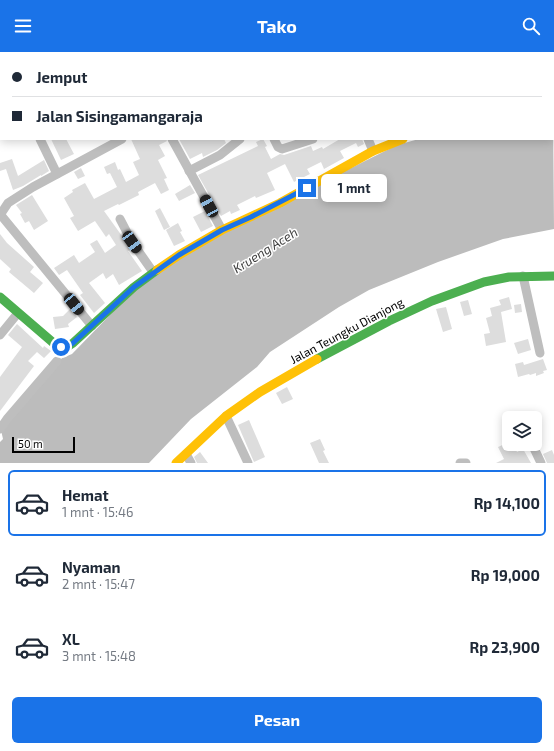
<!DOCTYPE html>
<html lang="id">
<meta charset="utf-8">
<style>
body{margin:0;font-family:"Exo 2",sans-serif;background:#f6f6f7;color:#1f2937;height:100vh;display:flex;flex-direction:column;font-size:15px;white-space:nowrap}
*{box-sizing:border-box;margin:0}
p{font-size:13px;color:#747a83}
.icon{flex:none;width:22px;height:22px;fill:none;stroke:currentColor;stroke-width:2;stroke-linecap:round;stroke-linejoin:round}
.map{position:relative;height:411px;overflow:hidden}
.sheet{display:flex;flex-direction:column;background:#fff;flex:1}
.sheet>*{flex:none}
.hud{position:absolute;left:0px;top:0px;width:554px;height:88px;box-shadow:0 2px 10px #0003;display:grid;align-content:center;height:88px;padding:0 12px;background:#fff}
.buttons{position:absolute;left:502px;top:359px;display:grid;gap:8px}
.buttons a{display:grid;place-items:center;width:40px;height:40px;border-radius:6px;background:#fff;box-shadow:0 2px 10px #0003;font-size:20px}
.scale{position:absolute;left:12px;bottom:10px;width:63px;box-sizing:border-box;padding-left:4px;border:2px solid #000;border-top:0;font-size:11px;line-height:14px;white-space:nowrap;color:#000;-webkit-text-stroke:3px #fff;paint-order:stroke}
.end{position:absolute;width:18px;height:18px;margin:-9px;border:5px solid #1a73e8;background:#fff;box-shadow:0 0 0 2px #fff}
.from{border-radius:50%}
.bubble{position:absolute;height:28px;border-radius:6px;background:#fff;box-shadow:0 2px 10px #0003;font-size:13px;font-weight:700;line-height:28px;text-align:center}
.car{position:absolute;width:12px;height:24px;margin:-12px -6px;border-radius:5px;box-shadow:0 0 3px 1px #0007;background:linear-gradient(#222 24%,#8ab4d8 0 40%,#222 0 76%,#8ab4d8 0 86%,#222 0)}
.hud b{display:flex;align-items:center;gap:14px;height:38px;font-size:15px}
.hud b+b{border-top:1px solid #e0e1e3}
.hud i{width:10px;height:10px;background:#1f2937}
ul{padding:7px 0 0;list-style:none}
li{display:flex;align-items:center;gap:12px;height:66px;margin:0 8px 6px;padding:0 4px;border:2px solid transparent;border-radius:6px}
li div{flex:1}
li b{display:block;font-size:15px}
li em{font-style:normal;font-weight:700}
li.active{border-color:#1a73e8}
li>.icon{width:36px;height:36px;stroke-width:1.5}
.cta{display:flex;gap:8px;margin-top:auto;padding:8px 12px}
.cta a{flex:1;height:46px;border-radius:6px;background:#1a73e8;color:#fff;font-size:16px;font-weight:700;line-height:46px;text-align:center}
header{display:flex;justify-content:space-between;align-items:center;height:52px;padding:0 12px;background:#1a73e8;color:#fff;font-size:18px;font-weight:700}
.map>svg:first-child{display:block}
.water{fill:#bcbcbc}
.building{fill:#ddd}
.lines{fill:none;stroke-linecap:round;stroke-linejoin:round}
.street{stroke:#bebebe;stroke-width:9}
.fast{stroke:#4caf50;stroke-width:9}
.slow{stroke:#ffc107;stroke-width:9}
.route{stroke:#1a73e8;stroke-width:5}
.labels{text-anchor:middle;stroke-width:3;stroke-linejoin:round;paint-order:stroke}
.street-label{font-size:12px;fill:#000;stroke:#fff}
.water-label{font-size:13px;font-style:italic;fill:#414141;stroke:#fff}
</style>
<header><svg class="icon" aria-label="menu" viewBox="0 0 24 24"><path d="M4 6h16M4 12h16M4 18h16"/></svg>Tako<svg class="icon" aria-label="search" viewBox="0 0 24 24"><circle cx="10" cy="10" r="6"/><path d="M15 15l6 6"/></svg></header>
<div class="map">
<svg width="554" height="411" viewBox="0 0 554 411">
<rect width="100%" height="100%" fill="#fff"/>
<path class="water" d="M553 53 554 177 503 187 438 210 369 238 339 255 270 300 257 315 191 367 149 411H0V390L3 387 1 378 62 306 72 302 143 229 219 182 397 93 419 87H553Z"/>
<g class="building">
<path d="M51 87H66L74 102 61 108Z"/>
<path d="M131 87H166L167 89 159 93 165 104 158 108 167 126 164 127 169 138 161 142 155 131 138 140 139 143 119 153 118 152 104 159 122 184 130 198 128 199 142 219 119 233 113 222 106 227 103 221 89 231 105 251 94 261 80 243 83 241 67 218 59 223 54 216 74 203 79 211 95 200 90 192 97 188 105 201 116 193 109 182 106 185 95 169 78 179 70 166 74 164 64 146 73 140 72 138 85 131 94 147 117 135 110 121 107 122 104 115 115 110 118 118 120 117 126 130 139 123 133 110 140 107Z"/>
<path d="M179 87H224L226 91 217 98 203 105 202 101 190 107Z"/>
<path d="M263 87 267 94 265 95 271 107 280 102 284 103 311 94 313 99 322 95 323 97 340 87H362L364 92 358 95 356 91 340 99 344 106 324 117 321 110 307 117 310 122 302 126 303 128 297 131 296 129 294 130 285 112 267 121 275 138 256 146 255 144 237 153 240 158 231 162 230 159 221 164 198 123 258 94 256 90Z"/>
<path d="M12 107 18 124 44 108 49 119 41 124V123L23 134 13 138 6 117 0 119V111Z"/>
<path d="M81 116 85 124 78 127 74 120Z"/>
<path d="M190 133 195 141 179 149 175 142Z"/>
<path d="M32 143 48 169 34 178 29 169 25 171 20 162 22 161 16 153Z"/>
<path d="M160 156 170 175 164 178 155 159Z"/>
<path d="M205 159 213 174 201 180 193 165Z"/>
<path d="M178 171 182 179 180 180 185 189 174 194 166 178Z"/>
<path d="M0 182 7 191 34 215 30 220 43 231 34 241 9 220 11 217 0 207Z"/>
<path d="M509 245 512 257 501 260 506 290 486 294 484 282 490 281 486 266 492 264 490 256 501 253 499 248Z"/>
<path d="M468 248 472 262 464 264 460 250Z"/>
<path d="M521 252 522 260 515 261 514 253Z"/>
<path d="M446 255 452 277 443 280 436 257Z"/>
<path d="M70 257 77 265 68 272 69 275 55 277 53 265 63 264Z"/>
<path d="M17 272 43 296 44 294 51 299 44 306 37 300 28 309 34 314 0 359V325L22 295 8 283Z"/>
<path d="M528 287 531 298 518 302 514 291Z"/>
<path d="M543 307 547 318 543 319 544 321 536 324V321L530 323 529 322 518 325 515 312 523 310 524 313Z"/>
<path d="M287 335 293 347 282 352 276 341Z"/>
<path d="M249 368 265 405 254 410 238 373Z"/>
<path d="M320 387 325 398 323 399 329 411H319L310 391Z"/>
<path d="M509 390V392H513L517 400 523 397 531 411H496L504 407 498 395Z"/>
<path d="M552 398 554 403V411H547L543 402Z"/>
<path d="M200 400 208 411H197L194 405Z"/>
</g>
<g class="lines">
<g class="street">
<path d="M56 0 57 1"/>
<path d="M325 0V1"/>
<path d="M412 0 413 1"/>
<path d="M510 0V1"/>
<path d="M224 1 226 0"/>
<path d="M397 1 399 0"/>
<path d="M0 2 1 4"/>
<path d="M553 48H554"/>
<path d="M40 87 57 122"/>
<path d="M172 87 222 178"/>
<path d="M274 87 278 95 282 97 313 87"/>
<path d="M368 87 373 99"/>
<path d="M189 119 220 103 240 87"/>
<path d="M0 162 92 274"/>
<path d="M0 163 8 151 33 135 122 87"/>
<path d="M120 167 132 190 153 220"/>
<path d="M523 224 540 301"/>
<path d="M0 283 18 261"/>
<path d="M226 364 248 411"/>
<path d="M0 377 7 367 57 309"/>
<path d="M532 392 541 411"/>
<path d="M186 402 191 411"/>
<path d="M460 411H466"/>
</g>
<g class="fast">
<path d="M0 245 57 294 67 295 73 291 134 235 157 218"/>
<path d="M317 307 389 269 432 249 484 230 509 225 554 224"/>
</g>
<g class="slow">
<path d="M157 218 179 203 222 178 280 151 373 99 403 87"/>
<path d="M176 411 226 364 260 340 317 307"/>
</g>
</g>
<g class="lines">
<path class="route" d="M61 295H67L73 291 134 235 179 203 222 178 251 165 307 136"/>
</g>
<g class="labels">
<g class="street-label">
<text transform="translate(347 279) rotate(-28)" y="4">Jalan Teungku Dianjong</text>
</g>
<g class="water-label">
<text transform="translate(265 198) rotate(-32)" y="5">Krueng Aceh</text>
</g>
</g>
</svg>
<div class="buttons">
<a><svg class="icon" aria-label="layers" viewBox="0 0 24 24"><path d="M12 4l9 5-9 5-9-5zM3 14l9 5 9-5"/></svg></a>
</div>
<div class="scale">50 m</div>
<i class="end from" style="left:61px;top:295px"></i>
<i class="end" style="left:307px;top:136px"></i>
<div class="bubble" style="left:321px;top:122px;width:66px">1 mnt</div>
<i class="car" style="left:209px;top:154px;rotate:331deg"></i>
<i class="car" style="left:132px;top:190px;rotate:145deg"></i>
<i class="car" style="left:74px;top:252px;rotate:141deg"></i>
<div class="hud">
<b><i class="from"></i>Jemput</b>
<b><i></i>Jalan Sisingamangaraja</b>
</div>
</div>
<section class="sheet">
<ul>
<li class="active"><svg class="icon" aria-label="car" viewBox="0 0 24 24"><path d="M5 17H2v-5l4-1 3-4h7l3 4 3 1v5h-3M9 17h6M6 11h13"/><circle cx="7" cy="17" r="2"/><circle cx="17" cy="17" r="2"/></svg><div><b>Hemat</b><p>1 mnt · 15:46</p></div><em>Rp 14,100</em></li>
<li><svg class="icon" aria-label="car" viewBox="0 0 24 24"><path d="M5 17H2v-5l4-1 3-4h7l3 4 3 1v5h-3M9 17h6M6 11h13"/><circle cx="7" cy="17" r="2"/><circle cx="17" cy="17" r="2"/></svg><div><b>Nyaman</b><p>2 mnt · 15:47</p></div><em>Rp 19,000</em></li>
<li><svg class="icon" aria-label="car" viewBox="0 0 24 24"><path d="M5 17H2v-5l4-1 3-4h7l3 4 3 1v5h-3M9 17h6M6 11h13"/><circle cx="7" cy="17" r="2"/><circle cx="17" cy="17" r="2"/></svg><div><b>XL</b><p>3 mnt · 15:48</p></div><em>Rp 23,900</em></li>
</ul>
<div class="cta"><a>Pesan</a></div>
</section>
